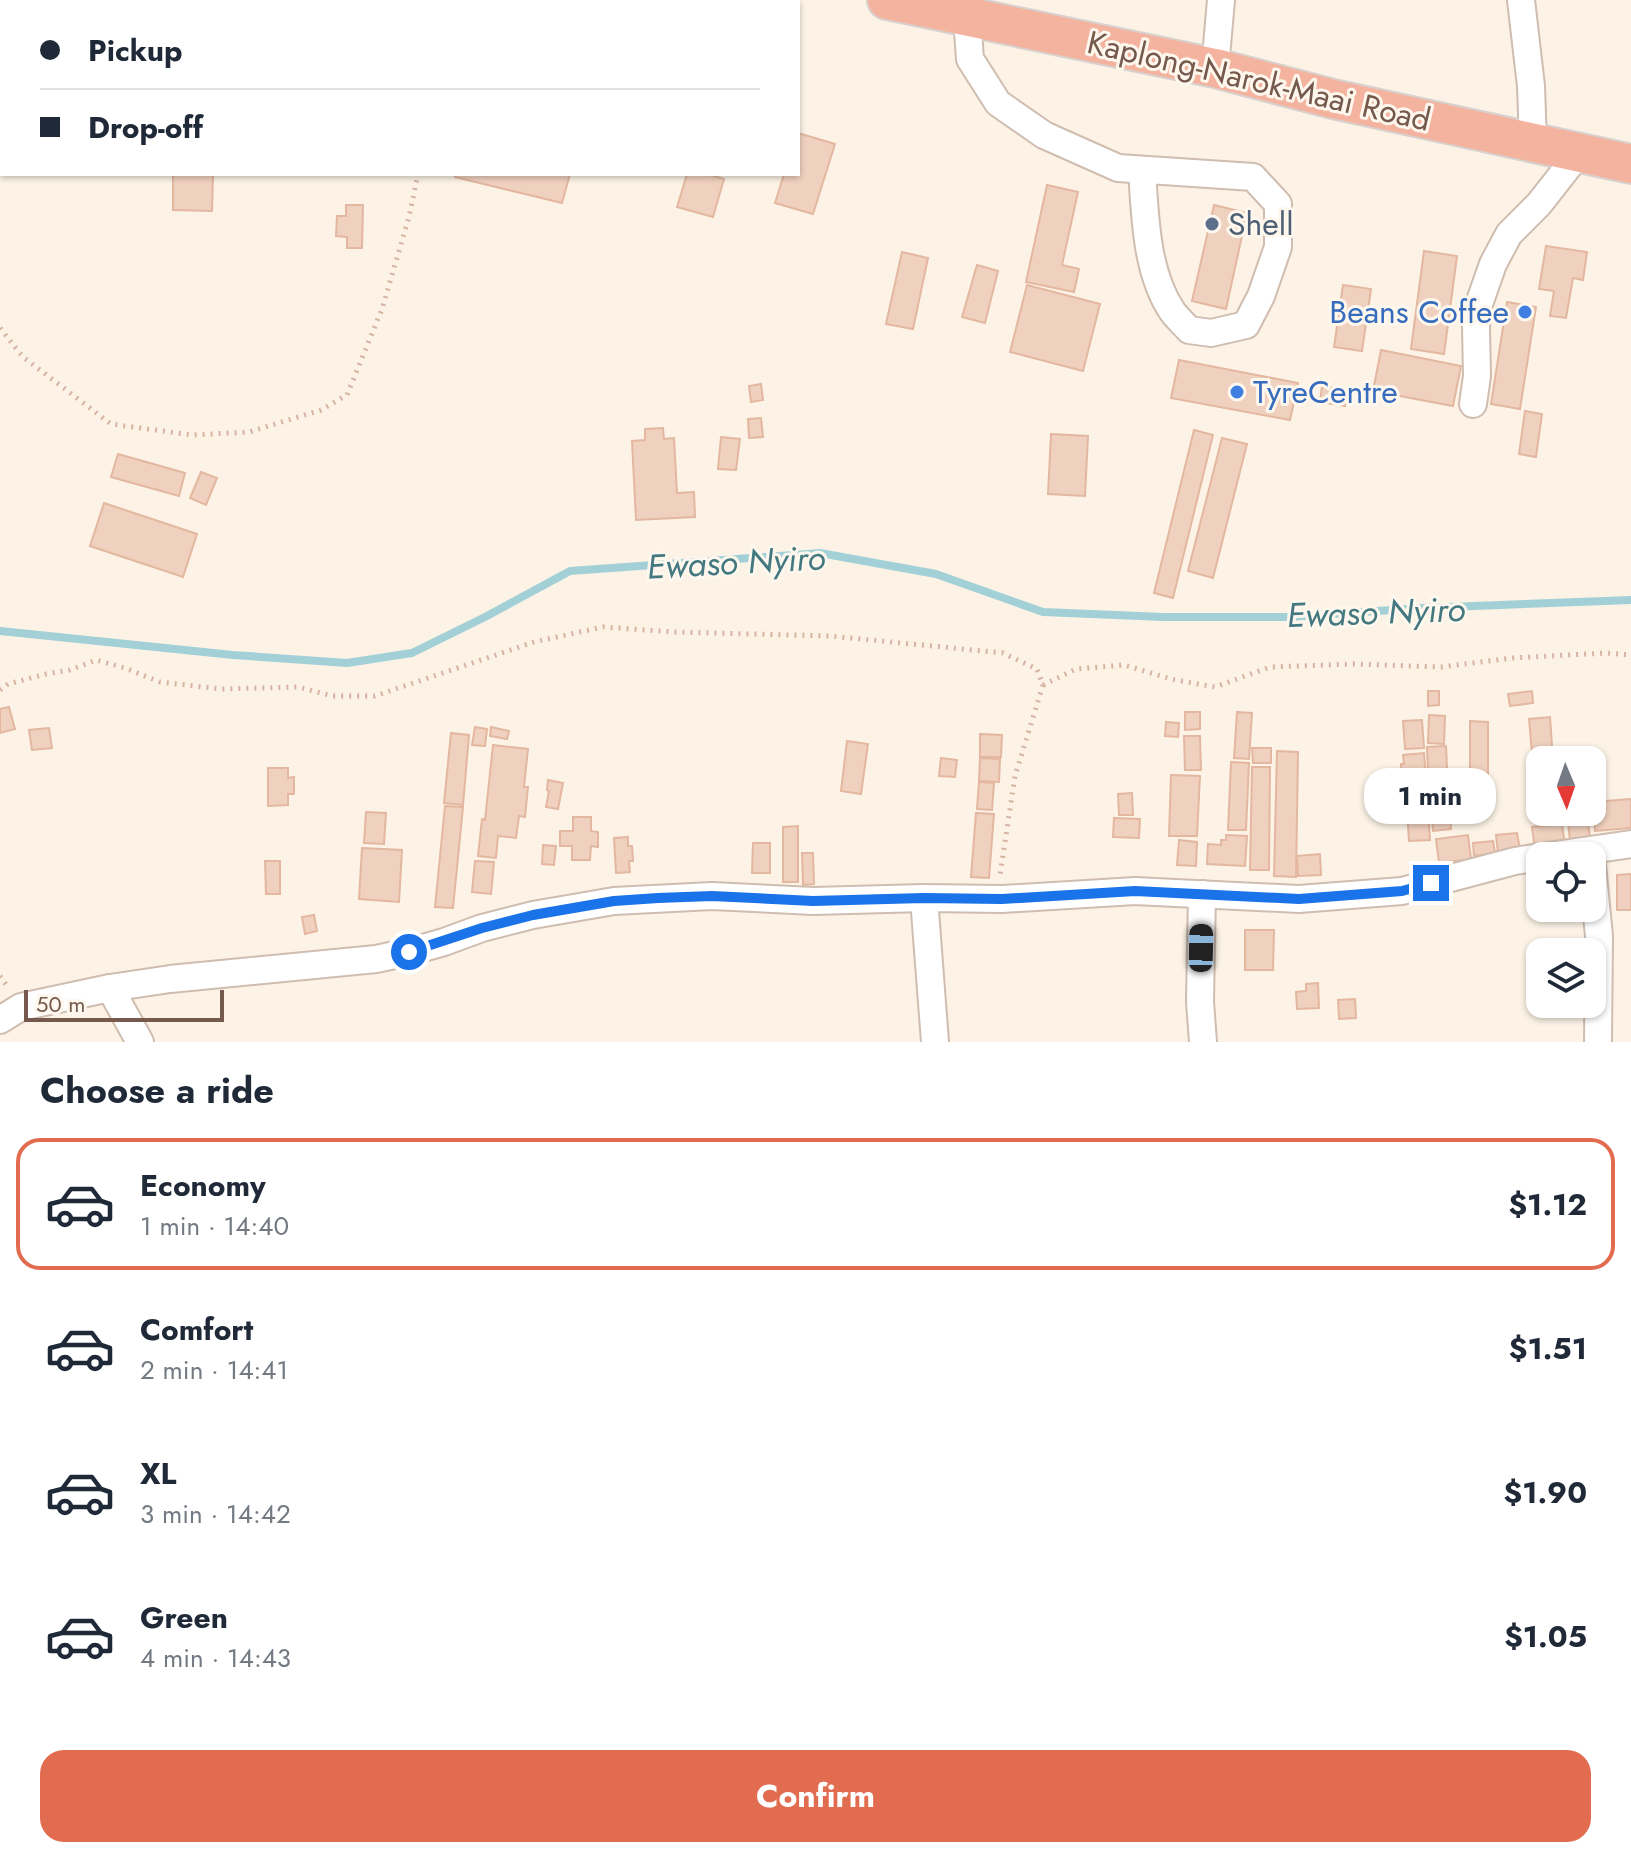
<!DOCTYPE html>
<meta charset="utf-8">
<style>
body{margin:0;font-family:Jost,sans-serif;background:#f2f2f3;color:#1f2937;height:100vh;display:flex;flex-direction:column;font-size:30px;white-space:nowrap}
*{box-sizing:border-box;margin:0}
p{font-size:26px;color:#747a83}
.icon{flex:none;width:44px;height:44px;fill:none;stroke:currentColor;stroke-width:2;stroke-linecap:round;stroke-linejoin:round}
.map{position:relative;height:1042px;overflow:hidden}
.panel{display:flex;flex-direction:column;background:#fff;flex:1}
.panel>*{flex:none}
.top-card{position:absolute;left:0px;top:0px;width:800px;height:176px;box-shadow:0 2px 6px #0004;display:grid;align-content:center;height:176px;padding:0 40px;background:#fff}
.needle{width:52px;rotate:178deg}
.controls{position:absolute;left:1526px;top:746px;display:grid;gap:16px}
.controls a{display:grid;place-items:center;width:80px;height:80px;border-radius:16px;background:#fff;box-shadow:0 2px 6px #0004;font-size:40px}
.scale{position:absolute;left:24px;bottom:20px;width:200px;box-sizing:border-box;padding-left:8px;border:4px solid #75594c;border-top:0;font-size:22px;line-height:28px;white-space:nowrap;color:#75594c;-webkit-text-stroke:6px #fef7ed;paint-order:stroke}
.end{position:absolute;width:36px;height:36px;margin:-18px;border:10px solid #1a73e8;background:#fff;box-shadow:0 0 0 4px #fff}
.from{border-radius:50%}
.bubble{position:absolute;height:56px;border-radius:24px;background:#fff;box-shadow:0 2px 6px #0004;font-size:26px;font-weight:700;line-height:56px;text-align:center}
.car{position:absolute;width:24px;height:48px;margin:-24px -12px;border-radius:10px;box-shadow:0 0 6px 2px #0007;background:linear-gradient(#222 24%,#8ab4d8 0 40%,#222 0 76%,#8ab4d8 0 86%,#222 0)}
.top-card b{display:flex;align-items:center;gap:28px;height:76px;font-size:30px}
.top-card b+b{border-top:2px solid #e0e1e3}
.top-card i{width:20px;height:20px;background:#1f2937}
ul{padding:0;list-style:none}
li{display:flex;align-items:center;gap:24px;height:132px;margin:0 16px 12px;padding:0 24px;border:4px solid transparent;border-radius:24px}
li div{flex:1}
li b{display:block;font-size:30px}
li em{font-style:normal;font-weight:700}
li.selected{border-color:#e26c4f}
li>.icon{width:72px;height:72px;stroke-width:1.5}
h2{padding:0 40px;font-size:36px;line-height:96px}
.primary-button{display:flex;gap:16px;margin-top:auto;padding:16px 40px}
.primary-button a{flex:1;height:92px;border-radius:24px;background:#e26c4f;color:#fff;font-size:32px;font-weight:700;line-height:92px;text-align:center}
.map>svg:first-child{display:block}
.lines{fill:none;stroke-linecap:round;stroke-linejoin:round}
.stream{stroke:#a2d0d6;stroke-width:8}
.building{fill:#f0d1bf;stroke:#e3b7a0;stroke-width:2}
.minor-casing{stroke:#cfbdb0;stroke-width:30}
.highway-casing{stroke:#d8d1cd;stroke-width:42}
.path{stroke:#d5b4a2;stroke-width:5;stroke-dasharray:2 6;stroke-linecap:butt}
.minor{stroke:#fff;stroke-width:26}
.highway{stroke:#f4b39f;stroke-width:38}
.route{stroke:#1a73e8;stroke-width:10}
.service-dot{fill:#5c6f8a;stroke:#fef7ed;stroke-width:3}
.shop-dot{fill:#3f7fe0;stroke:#fef7ed;stroke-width:3}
.labels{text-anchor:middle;stroke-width:6;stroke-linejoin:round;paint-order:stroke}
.street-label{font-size:32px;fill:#75594c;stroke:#fef7ed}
.service-label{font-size:32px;fill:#4e5e75;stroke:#fef7ed;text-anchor:start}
.shop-label{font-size:32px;fill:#366cbe;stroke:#fef7ed;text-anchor:end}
.water-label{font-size:34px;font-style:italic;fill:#437880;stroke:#fef7ed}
</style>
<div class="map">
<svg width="1631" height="1042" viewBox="0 0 1631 1042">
<rect width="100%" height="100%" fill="#fcf3e6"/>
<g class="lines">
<path class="stream" d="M0 631 233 655 347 663 412 653 485 617 570 571 820 553 936 574 1043 612 1163 617H1288L1422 608 1631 600"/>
</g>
<g class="building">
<path d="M798 133 835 144 813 214 775 203 784 174H798Z"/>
<path d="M173 174H213L212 211 173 210Z"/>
<path d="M456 174H570L562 203 455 177Z"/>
<path d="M687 174H707L724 179 713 217 677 207Z"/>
<path d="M1047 185 1078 192 1062 265 1079 269 1074 292 1026 282Z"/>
<path d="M346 205H363L362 248H347V237L336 236 337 216H346Z"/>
<path d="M1214 205 1247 213 1226 309 1192 301Z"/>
<path d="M1546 246 1587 252 1583 280 1573 278 1566 318 1550 316 1554 291 1539 289Z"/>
<path d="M1424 251 1457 256 1444 354 1411 349Z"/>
<path d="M902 252 928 258 913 329 886 324Z"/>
<path d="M977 265 998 271 985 323 962 317Z"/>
<path d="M1027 285 1100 304 1083 371 1010 352Z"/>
<path d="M1343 285 1371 289 1362 351 1334 347Z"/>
<path d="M1507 302 1536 307 1520 409 1491 404Z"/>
<path d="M1381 350 1461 366 1453 406 1373 391Z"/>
<path d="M1179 360 1298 383 1290 420 1171 398Z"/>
<path d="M761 384 763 400 751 402 749 386Z"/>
<path d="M1322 386 1347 390 1345 406 1320 402Z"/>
<path d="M1525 411 1542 414 1536 457 1519 454Z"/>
<path d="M761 418 763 437 749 438 748 419Z"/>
<path d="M663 428 664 439 674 438 677 493 694 492 695 517 636 520 632 441 645 440V429Z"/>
<path d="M1194 430 1213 435 1173 598 1154 593Z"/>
<path d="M1051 434 1088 436 1085 496 1048 494Z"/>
<path d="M721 437 740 439 736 470 718 469Z"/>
<path d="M1222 438 1247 444 1213 578 1188 571Z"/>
<path d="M118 454 185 473 179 496 111 477Z"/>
<path d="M201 472 217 478 206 505 190 498Z"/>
<path d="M104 503 197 534 183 577 90 546Z"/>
<path d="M1428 691H1439V705L1428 706Z"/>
<path d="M1532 691 1533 703 1510 706 1508 694Z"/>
<path d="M9 707 15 729 0 733V709Z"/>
<path d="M1185 712H1200V729L1185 730Z"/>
<path d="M1237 712 1252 713 1249 759 1234 758Z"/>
<path d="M1429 715 1445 716 1444 744 1428 743Z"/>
<path d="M1550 717 1553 760H1540V775H1534L1529 719Z"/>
<path d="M1422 720 1424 748 1405 749 1403 721Z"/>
<path d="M1470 721 1488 722V779H1470Z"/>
<path d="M1166 722 1179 723 1178 737 1165 736Z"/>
<path d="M475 727 487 729 485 746 472 745Z"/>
<path d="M491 727 509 731 507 739 490 736Z"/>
<path d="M49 728 52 748 32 750 29 730Z"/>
<path d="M451 733 469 735 463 805 444 803Z"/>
<path d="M980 734 1002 735 1001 757H980Z"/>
<path d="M1184 736H1200L1201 770H1185Z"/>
<path d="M847 741 868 744 861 794 841 791Z"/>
<path d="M493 745 528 749 524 787H528L525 817 519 816 516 838 498 836 496 858 478 856 482 819 485 820Z"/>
<path d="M1446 746 1448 790 1429 791 1427 747Z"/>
<path d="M1252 748H1271V763H1253Z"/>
<path d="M1277 751 1298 752 1296 877 1274 876Z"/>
<path d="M1424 753 1428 805 1408 807 1407 787H1402L1401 764H1404L1403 755Z"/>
<path d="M941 758 957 760 955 777 939 776Z"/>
<path d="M980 758 1000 759 999 782 979 781Z"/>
<path d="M1231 762 1249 763 1246 830H1228Z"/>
<path d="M1252 767H1270L1269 870H1250Z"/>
<path d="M268 768H288V778L294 777V794H288V805L268 806Z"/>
<path d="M1171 775 1200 776 1197 836H1169Z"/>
<path d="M548 780 563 783 558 809 546 807 549 791 547 790Z"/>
<path d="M979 782 994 783 992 810 977 809Z"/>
<path d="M1454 783 1487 785 1486 812 1452 810Z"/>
<path d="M1448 792 1451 829 1433 831 1430 793Z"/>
<path d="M1132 793 1133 815H1119L1118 794Z"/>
<path d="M1631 799V828L1595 831 1593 802Z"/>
<path d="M445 806 463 807 453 908 435 907Z"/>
<path d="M1540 808V812H1560L1561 822 1540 824 1538 809Z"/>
<path d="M1428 809 1430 840 1409 841 1407 810Z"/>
<path d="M366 812 386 813 384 844 364 843Z"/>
<path d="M1567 812H1587L1590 839 1570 841Z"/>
<path d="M976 813 994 814 989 878 971 877Z"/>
<path d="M573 817H591V831L598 832V847L591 846 590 860H572V846H560V831H573Z"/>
<path d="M1114 818 1140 819 1139 838 1113 837Z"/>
<path d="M1562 824 1565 846 1535 849 1532 827Z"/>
<path d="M798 826V882H783V827Z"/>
<path d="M1517 833 1520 850 1498 853 1496 835Z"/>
<path d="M1226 835 1247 836 1245 866 1207 864 1208 844 1221 845V840H1226Z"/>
<path d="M1468 835 1471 859 1439 863 1436 839Z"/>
<path d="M628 837V846H632L633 861H629L630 872 616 873 614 838Z"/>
<path d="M1179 840 1197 842 1196 866 1177 865Z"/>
<path d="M1493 841 1495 853 1474 856 1473 843Z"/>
<path d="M753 843H770V873H752Z"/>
<path d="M543 845 556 846 554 865 542 864Z"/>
<path d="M362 848 402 850 399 902 359 899Z"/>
<path d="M802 853H813L814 884 803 885Z"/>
<path d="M1320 854 1321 875 1298 876 1297 856Z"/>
<path d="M265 861H280V894H266Z"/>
<path d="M475 861 494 862 491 894 472 892Z"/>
<path d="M1631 874V910H1617V875Z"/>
<path d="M314 915 317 931 305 934 302 917Z"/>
<path d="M1245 930H1274L1273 970H1245Z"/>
<path d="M1318 983 1319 1008 1297 1009 1296 992 1306 991V984Z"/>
<path d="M1355 999 1356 1018 1339 1019 1338 1000Z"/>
</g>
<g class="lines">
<defs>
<g id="minor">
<path d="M1521 0 1531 86 1533 143"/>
<path d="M967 18 970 59 998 103 1044 135 1118 168 1253 177 1278 204V247L1261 296 1246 325 1211 333 1189 330C1184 324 1177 318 1172 311 1146 272 1145 216 1142 170"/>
<path d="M1215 68 1221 0"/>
<path d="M1473 404 1477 376 1476 326 1479 304 1493 264 1509 234 1539 204 1579 153"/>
<path d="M1548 856 1631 844"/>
<path d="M1592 865 1599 936 1598 1042"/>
<path d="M1202 894 1200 1002 1203 1042"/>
<path d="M924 898 935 1042"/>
<path d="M110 988 140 1042"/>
<path d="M0 1020 21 1007 110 988 170 979 376 959 409 952 444 942 482 928 533 915 614 901 712 896 813 901 924 898 1002 899 1135 891 1299 899 1402 891 1515 861 1540 857"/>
</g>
<path id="highway" d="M887 0 1215 68 1333 99 1631 164"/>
</defs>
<use href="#minor" class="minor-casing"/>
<use href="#highway" class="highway-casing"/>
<g class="path">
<path d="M466 0 467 2"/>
<path d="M0 328 23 357 111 424 192 435 249 432 321 410 347 395 382 309 409 217 418 174"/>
<path d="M1043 685 1076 669 1124 665 1171 679 1215 687 1270 667 1354 664 1441 667 1513 658 1606 653 1631 655"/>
<path d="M0 690 8 684 46 674 70 670 96 660 125 668 160 682 221 689 298 687 333 696H375L534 642 603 627 675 632 830 636 1003 653 1037 669 1043 685 1015 776 1000 875"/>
<path d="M0 976 7 986"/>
</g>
<use href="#minor" class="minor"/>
<use href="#highway" class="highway"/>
</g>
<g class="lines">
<path class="route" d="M409 952 482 928 533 915 614 901 658 898 712 896 813 901 924 898 1002 899 1135 891 1299 899 1402 891 1431 883"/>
</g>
<circle class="service-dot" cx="1212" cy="224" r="8"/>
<g class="shop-dot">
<circle cx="1525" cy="312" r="8"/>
<circle cx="1237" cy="392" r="8"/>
</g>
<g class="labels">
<g class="street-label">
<text transform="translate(1259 81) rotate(13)" y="11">Kaplong-Narok-Maai Road</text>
</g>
<g class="service-label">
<text x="1228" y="235">Shell</text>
</g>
<g class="shop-label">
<text x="1509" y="323">Beans Coffee</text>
<text x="1253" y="403" text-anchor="start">TyreCentre</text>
</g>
<g class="water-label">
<text transform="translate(736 562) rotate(-3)" y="12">Ewaso Nyiro</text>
<text transform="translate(1376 612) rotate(-2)" y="12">Ewaso Nyiro</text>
</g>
</g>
</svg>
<div class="controls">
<a><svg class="needle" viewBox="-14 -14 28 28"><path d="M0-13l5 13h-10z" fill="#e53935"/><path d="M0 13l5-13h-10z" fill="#747a83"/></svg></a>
<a><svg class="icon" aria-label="locate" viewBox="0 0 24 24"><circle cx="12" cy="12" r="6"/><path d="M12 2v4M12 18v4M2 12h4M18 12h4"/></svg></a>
<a><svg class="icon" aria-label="layers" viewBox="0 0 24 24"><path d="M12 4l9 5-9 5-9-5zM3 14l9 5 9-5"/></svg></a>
</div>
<div class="scale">50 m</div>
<i class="end from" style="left:409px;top:952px"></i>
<i class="end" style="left:1431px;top:883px"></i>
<div class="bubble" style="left:1364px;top:768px;width:132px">1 min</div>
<i class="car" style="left:1201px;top:948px;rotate:1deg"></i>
<div class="top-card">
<b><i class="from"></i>Pickup</b>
<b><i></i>Drop-off</b>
</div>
</div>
<section class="panel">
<h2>Choose a ride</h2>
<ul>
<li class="selected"><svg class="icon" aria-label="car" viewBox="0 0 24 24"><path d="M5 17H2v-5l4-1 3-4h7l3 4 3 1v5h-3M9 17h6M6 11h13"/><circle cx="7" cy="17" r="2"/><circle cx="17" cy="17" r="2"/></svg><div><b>Economy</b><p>1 min · 14:40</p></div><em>$1.12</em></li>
<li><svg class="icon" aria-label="car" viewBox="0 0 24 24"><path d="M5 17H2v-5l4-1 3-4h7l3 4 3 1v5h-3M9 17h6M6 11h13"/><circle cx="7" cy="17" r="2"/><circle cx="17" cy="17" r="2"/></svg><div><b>Comfort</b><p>2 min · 14:41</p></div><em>$1.51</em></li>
<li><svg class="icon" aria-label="car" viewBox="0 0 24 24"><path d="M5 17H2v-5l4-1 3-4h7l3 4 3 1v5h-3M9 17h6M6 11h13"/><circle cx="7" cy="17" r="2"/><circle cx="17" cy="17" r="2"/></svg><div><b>XL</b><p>3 min · 14:42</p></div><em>$1.90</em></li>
<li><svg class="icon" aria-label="car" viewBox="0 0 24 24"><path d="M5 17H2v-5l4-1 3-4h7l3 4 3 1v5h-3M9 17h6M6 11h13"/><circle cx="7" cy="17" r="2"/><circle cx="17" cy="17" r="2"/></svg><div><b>Green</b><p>4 min · 14:43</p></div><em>$1.05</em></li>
</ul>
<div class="primary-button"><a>Confirm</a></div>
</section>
